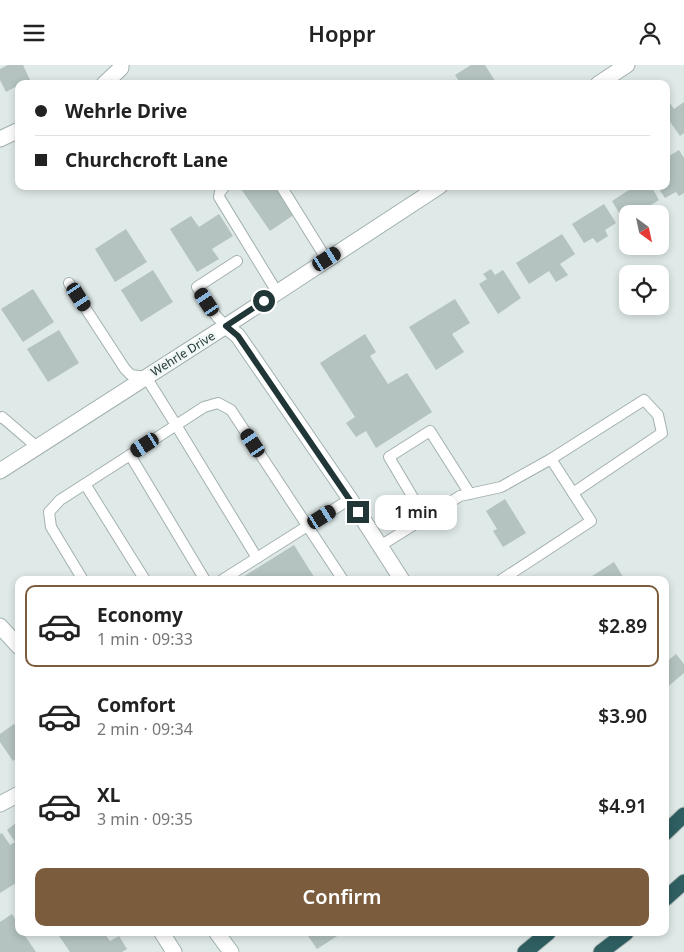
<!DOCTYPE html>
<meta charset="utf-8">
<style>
body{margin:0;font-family:"Noto Sans",sans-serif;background:#f6f6f6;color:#222;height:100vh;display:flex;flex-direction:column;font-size:19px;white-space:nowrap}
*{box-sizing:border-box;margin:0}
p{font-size:16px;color:#767676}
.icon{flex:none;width:28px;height:28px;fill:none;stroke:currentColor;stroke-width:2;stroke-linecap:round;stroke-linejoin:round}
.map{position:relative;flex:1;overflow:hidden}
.side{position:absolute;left:15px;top:511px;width:654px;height:360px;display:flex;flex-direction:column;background:#fff;border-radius:10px;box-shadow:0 2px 8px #0003}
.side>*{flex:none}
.guide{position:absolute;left:15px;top:15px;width:655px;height:110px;border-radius:10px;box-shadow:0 2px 8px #0003;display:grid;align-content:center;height:110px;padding:0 20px;background:#fff}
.needle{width:32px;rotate:147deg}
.buttons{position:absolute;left:619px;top:140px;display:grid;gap:10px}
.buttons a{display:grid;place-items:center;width:50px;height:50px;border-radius:10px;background:#fff;box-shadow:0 2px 8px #0003;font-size:25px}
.end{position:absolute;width:22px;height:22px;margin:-11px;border:6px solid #213737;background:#fff;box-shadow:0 0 0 2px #fff}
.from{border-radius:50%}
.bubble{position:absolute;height:35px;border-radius:10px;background:#fff;box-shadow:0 2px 8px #0003;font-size:16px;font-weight:600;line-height:35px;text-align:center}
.car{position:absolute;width:15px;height:30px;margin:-15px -8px;border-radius:6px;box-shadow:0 0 4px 1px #0007;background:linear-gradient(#222 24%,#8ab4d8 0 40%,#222 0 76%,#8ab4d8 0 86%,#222 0)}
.guide b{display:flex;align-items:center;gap:18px;height:48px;font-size:19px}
.guide b+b{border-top:1px solid #e0e0e0}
.guide i{width:12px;height:12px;background:#222}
ul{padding:9px 0 0;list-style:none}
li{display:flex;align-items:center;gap:15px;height:82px;margin:0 10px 8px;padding:0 10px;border:2px solid transparent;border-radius:10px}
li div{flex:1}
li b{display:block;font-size:19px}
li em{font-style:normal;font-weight:600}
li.current{border-color:#7b5c3d}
li>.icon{width:45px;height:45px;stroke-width:1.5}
.cta{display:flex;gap:10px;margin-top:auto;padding:10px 20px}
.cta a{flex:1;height:58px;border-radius:10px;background:#7b5c3d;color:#fff;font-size:20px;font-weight:600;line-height:58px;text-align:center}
header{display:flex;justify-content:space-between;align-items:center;height:65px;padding:0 20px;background:#fff;font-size:22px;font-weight:600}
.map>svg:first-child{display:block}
.building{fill:#b4c3c0}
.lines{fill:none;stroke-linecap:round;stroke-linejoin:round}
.service-casing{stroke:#a2b0af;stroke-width:12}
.minor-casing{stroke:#a2b0af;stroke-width:17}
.tertiary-casing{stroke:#a2b0af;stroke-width:17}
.secondary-casing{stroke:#9fb4b1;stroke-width:17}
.motorway-casing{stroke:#bcc3c3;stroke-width:17}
.service{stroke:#fff;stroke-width:10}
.minor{stroke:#fff;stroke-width:15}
.tertiary{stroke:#fff;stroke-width:15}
.secondary{stroke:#fff;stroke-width:15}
.motorway{stroke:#2f5f61;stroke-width:15}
.route{stroke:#213737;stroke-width:6}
.labels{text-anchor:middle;stroke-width:5;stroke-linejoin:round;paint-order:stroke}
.street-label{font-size:12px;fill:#213737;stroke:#eff6f4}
</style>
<header><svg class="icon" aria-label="menu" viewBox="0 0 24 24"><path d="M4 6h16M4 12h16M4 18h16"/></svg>Hoppr<svg class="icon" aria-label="person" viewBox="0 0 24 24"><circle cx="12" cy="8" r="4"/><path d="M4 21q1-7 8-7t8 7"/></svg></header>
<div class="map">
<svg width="684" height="887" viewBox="0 0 684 887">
<rect width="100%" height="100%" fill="#dfe9e7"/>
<g class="building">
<path d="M8 0H23L30 15 22 19H19V20L6 27 0 15V4Z"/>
<path d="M471 0H485L495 16 490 19H461L455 10Z"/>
<path d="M684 37V68L680 71 666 51V40L670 38 674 44Z"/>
<path d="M679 85 684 93V128L679 131 676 127 665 133 657 121H666V93Z"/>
<path d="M239 121H276L295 149 270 166Z"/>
<path d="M635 121H651L659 135 636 149H628V154L624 156 612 136Z"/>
<path d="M604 139 616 158 605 165 608 171 597 178 593 173 584 178 572 159Z"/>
<path d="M219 149 233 171 212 184 219 194 197 207 170 164 191 151 199 162Z"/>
<path d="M126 164 147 197 115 217 95 184Z"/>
<path d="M562 169 575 189 560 199 568 210 556 217 549 206 529 219 516 198Z"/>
<path d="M491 204 495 210 503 205 521 233 498 249 479 219 487 214 483 209Z"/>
<path d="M153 205 173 237 141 257 121 225Z"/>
<path d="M33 224 54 257 23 277 1 244Z"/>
<path d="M455 234 470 258 452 269 464 287 436 305 409 262Z"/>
<path d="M59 265 79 298 48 317 27 284Z"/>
<path d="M365 269 376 287 370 291 388 319 407 308 432 347 376 383 366 366 356 372 346 358 355 352 320 298Z"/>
<path d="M505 434 526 468 503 482 493 466 497 464 486 446Z"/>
<path d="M294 480 316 515H238Z"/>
<path d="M614 497 625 515H586Z"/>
<path d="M676 589 684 599V608L665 624V598Z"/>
<path d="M14 659 19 665V691L13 696 0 677V669Z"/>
<path d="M17 757 19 759V816L0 828V769L2 768 10 780 15 777 7 765Z"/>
<path d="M12 849 19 860V868H23L36 887H0V857Z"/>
<path d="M57 868H104L110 876 119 871 127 884 122 887H70Z"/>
<path d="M306 868H342L317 884Z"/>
</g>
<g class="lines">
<defs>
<g id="service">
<path d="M225 121 220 127 219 132 277 227"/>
<path d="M281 121 327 195"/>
<path d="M69 218 125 304 131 310 146 312 176 360 257 493"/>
<path d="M226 261 217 252 197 222 237 196"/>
<path d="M0 353 2 352 37 382"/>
<path d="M130 390 205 515"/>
<path d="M551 394 644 335 658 350 662 368 573 428"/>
<path d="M85 419 145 515"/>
<path d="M425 453 389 392 430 366 470 429"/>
<path d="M380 481 460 431 501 422 551 394 591 456 501 515"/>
<path d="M83 515 51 462 49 447 60 435 130 390 204 342 218 338 231 345 343 515"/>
<path d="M222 515 350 434"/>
</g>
<g id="minor">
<path d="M104 19 121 3V0"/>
<path d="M0 74 19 65"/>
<path d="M226 261 238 271 350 434 402 515"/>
<path d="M0 739 19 729"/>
<path d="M162 868 174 887"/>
</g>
<g id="tertiary">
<path d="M598 19 627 0"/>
<path d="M0 406 226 261 440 121"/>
</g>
<g id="secondary">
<path d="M0 561 19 582"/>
<path d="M217 868 231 887"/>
</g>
<g id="motorway">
<path d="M665 768 684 750"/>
<path d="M665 834 684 817"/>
<path d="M525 887 548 868"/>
<path d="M601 887 626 868"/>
</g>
</defs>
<use href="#service" class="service-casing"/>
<use href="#minor" class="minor-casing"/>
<use href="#tertiary" class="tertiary-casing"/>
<use href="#secondary" class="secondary-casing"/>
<use href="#motorway" class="motorway-casing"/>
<use href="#service" class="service"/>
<use href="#minor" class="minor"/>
<use href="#tertiary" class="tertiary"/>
<use href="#secondary" class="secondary"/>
<use href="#motorway" class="motorway"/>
</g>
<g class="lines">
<path class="route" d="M264 236 226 261 238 271 358 447"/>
</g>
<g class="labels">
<g class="street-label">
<text transform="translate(183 289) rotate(-32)" y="4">Wehrle Drive</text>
</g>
</g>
</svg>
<div class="buttons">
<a><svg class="needle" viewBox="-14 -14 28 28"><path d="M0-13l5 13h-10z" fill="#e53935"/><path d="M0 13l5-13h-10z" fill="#767676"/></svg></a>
<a><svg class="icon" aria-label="locate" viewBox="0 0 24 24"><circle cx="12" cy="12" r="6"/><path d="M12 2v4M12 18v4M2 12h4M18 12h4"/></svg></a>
</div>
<i class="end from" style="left:264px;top:236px"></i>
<i class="end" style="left:358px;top:447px"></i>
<div class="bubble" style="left:375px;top:430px;width:82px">1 min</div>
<i class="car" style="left:327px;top:194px;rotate:57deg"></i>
<i class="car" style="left:79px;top:232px;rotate:147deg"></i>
<i class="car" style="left:207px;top:237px;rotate:326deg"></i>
<i class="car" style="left:253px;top:378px;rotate:327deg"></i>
<i class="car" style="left:145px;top:380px;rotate:237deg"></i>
<i class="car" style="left:322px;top:452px;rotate:58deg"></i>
<div class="guide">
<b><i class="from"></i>Wehrle Drive</b>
<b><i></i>Churchcroft Lane</b>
</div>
<section class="side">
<ul>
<li class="current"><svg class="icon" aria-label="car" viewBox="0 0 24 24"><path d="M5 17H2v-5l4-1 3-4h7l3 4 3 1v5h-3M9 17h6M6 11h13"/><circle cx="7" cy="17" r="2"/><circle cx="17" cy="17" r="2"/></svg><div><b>Economy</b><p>1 min · 09:33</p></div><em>$2.89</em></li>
<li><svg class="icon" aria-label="car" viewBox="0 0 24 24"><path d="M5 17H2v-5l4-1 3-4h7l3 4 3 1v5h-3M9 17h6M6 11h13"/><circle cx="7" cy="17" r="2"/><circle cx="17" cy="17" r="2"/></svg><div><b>Comfort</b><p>2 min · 09:34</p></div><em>$3.90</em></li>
<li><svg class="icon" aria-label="car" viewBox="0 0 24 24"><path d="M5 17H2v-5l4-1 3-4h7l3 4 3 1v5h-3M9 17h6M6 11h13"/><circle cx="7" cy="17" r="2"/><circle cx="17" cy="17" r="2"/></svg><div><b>XL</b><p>3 min · 09:35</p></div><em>$4.91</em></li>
</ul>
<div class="cta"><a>Confirm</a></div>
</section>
</div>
